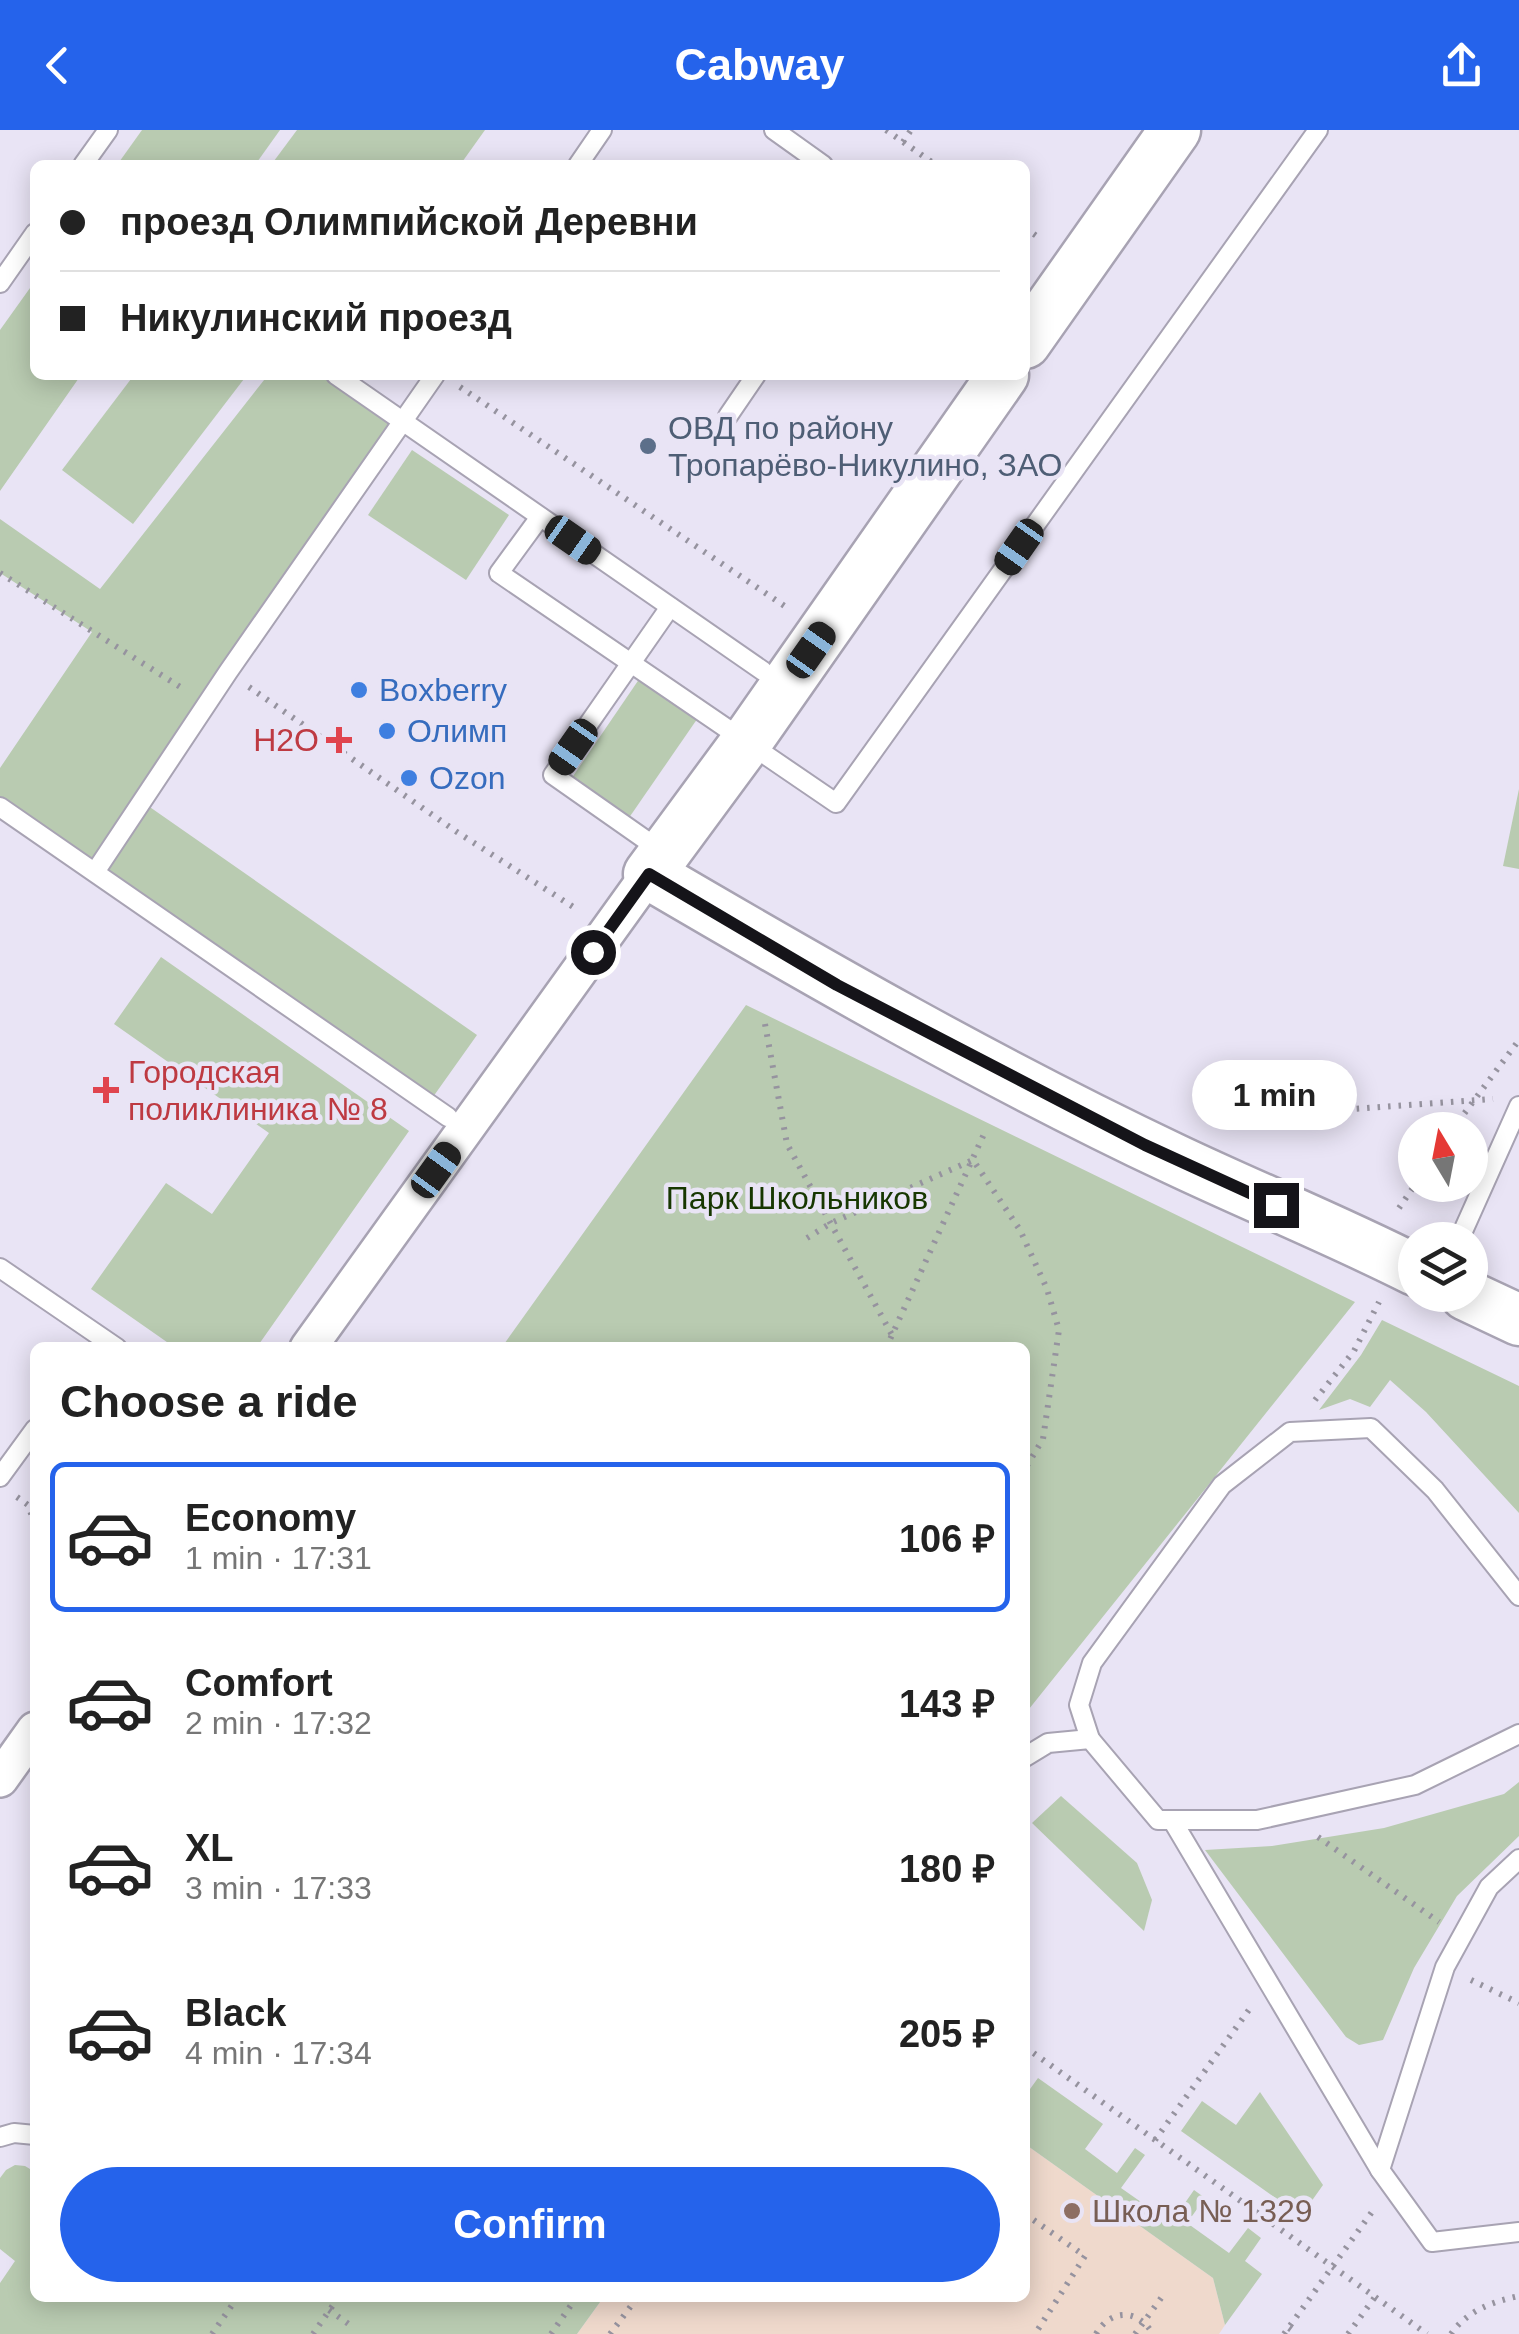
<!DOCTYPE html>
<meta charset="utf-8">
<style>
body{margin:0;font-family:Arial,sans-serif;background:#f6f6f6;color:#222;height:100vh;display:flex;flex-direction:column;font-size:38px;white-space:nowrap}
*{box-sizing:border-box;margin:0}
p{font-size:32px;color:#767676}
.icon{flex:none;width:55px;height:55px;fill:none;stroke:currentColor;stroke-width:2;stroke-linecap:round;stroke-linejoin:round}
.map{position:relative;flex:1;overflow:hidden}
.details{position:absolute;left:30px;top:1212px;width:1000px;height:960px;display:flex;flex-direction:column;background:#fff;border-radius:15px;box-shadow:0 5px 25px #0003}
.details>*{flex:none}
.top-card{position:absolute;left:30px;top:30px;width:1000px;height:220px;border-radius:15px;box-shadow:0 5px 25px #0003;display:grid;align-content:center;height:220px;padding:0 30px;background:#fff}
.needle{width:65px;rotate:350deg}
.buttons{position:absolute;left:1398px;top:982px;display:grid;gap:20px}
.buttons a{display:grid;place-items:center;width:90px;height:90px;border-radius:50%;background:#fff;box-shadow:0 5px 25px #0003;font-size:50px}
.end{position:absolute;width:45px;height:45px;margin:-22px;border:12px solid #151419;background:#fff;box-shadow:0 0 0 5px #fff}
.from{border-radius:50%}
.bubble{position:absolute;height:70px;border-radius:35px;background:#fff;box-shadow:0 5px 25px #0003;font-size:32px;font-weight:700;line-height:70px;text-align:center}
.car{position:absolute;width:30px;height:60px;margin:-30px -15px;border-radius:12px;box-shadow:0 0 8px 2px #0007;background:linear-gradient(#222 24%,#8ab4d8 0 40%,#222 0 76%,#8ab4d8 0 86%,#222 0)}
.top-card b{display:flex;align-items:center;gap:35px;height:95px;font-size:38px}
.top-card b+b{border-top:2px solid #e0e0e0}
.top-card i{width:25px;height:25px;background:#222}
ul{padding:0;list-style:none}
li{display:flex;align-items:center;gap:30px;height:150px;margin:0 20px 15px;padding:0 10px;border:5px solid transparent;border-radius:15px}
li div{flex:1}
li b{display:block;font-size:38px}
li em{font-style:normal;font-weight:700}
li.on{border-color:#2563eb}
li>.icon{width:90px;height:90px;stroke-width:1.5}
h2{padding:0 30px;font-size:45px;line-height:120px}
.cta{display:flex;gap:20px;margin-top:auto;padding:20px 30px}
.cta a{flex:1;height:115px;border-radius:60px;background:#2563eb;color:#fff;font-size:40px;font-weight:700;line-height:115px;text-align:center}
header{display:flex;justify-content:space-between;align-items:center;height:130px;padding:0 30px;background:#2563eb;color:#fff;font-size:45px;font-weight:700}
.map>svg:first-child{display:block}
.education{fill:#efd9cc}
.green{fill:#b9cbb1}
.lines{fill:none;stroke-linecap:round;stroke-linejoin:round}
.lane-casing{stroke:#a8a3b3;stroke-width:22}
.street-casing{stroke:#a8a3b3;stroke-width:40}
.secondary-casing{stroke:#a8a3b3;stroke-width:55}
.path{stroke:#96939f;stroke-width:6;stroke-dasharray:2.5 8;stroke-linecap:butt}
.lane{stroke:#fff;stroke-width:18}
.street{stroke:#fff;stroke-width:35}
.secondary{stroke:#fff;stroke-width:50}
.route{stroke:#151419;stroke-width:12}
.service-dot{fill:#5c6f8a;stroke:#e9e4f5;stroke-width:4}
.shop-dot{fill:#3f7fe0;stroke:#e9e4f5;stroke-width:4}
.health-dot{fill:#e0444e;stroke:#e9e4f5;stroke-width:4}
.education-dot{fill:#8d6e63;stroke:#e9e4f5;stroke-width:4}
.labels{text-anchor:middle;stroke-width:9;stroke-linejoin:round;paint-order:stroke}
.service-label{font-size:32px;fill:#4e5e75;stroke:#e9e4f5;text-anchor:start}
.shop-label{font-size:32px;fill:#366cbe;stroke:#e9e4f5;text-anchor:start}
.health-label{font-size:32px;fill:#be3a42;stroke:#e9e4f5;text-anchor:end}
.park-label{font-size:32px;fill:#173701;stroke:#e9e4f5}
.education-label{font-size:32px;fill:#785e54;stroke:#e9e4f5;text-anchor:start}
</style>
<header><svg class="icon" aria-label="back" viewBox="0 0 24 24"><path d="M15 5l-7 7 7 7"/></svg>Cabway<svg class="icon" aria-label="share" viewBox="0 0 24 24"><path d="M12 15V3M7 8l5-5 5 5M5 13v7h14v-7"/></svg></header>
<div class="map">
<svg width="1519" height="2204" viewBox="0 0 1519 2204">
<rect width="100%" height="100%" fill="#e9e4f5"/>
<path class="education" d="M1025 2014 1213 2148 1225 2195 1219 2204H577L603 2168H1025Z"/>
<g class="green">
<path d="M142 0H280L255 35H117Z"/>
<path d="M297 0H485L460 35H271Z"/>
<path d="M35 151V245H81L0 361V200Z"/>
<path d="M134 245H247L133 394 62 340Z"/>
<path d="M268 245H336L403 292 144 673 477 905 428 974 0 677V638L92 502 0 443V389L100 459Z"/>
<path d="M412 320 509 385 466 450 368 385Z"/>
<path d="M644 542 702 582 624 695 567 655Z"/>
<path d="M1519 659V739L1503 736Z"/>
<path d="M161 827 409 1001 257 1217H174L91 1159 166 1053 212 1084 269 1003 114 894Z"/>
<path d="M746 875 1355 1172 1025 1584V1218L502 1217Z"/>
<path d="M1382 1190 1519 1256V1383L1426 1282 1390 1250 1370 1277 1350 1269 1319 1280 1361 1225Z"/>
<path d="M1519 1652V1706L1457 1766 1414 1838 1383 1910 1359 1915 1346 1907 1205 1720 1272 1716 1384 1698 1504 1664Z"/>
<path d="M1061 1666 1137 1733 1152 1770 1144 1801 1032 1693Z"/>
<path d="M1038 1948 1103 1994 1085 2019 1117 2043 1135 2018 1145 2025 1121 2058 1171 2093 1194 2060 1205 2068 1187 2093 1229 2123 1248 2098 1261 2108 1245 2131 1262 2144 1225 2195 1213 2148 1025 2014V1966Z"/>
<path d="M1260 1962 1323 2055 1301 2086 1181 2001 1202 1971 1236 1995Z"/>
<path d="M15 2035 25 2036 35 2042V2168H603L577 2204H0V2153L15 2131 0 2119V2048L6 2040Z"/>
</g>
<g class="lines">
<defs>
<g id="lane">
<path d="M774 0 823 35"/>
<path d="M83 35 108 0"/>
<path d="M578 35 602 0"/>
<path d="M0 153 35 103"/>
<path d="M336 245 763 541"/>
<path d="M728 286 756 245"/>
<path d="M540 387 499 443 836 673 1318 0"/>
<path d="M0 677 448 987"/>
<path d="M660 720 553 645 670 477"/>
<path d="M95 742 228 542 435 245"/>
<path d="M1459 1110 1519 976"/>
<path d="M0 1138 117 1218"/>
<path d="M0 1347 35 1299"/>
<path d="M1090 1609 1079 1575 1092 1533 1222 1355 1290 1302 1371 1298 1435 1360 1519 1466"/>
<path d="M1025 1627 1048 1613 1090 1609 1158 1690H1257L1415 1655 1519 1604"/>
<path d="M1172 1690 1380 2040 1432 2112 1519 2102"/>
<path d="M0 2007 14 2003 35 2005"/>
<path d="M1380 2040 1445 1837 1489 1757 1519 1729"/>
</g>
<g id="street">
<path d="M308 1218 649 744"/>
<path d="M0 1649 35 1600"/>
</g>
<g id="secondary">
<path d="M1025 213 1175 0"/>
<path d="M1003 245 747 611 649 744C821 845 994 944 1174 1029 1254 1067 1336 1100 1415 1140"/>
<path d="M1466 1165 1519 1190"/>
</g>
</defs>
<use href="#lane" class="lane-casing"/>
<use href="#street" class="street-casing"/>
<use href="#secondary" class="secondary-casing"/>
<g class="path">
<path d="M886 0 936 35"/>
<path d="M903 12 911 0"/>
<path d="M1025 98 1041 109"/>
<path d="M460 257 786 477"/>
<path d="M0 443 185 560"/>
<path d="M249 557 457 702 578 780"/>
<path d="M765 894 787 1014 892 1205"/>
<path d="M1210 989 1493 969"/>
<path d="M1452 1000 1519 910"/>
<path d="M1399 1078 1415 1055"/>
<path d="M807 1108 831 1093 973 1030 1020 1100 1047 1159 1059 1200 1043 1309 1025 1339"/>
<path d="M886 1218 984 1004"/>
<path d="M1315 1270 1354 1221 1379 1172"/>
<path d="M17 1367 28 1375 35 1395"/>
<path d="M1318 1707 1439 1792"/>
<path d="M1471 1850 1519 1873"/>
<path d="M1025 1917 1427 2204"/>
<path d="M1155 2010 1251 1877"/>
<path d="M1025 2084 1085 2126 1035 2204"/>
<path d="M329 2180 350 2195"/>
<path d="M1289 2198 1297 2204"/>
<path d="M212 2204 237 2168"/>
<path d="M313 2204 338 2168"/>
<path d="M551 2204 576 2168"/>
<path d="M610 2204 637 2168"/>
<path d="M1096 2204C1111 2178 1138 2179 1153 2204"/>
<path d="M1135 2204 1164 2164"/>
<path d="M1284 2204 1374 2079"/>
<path d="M1348 2204 1375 2167"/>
<path d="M1451 2204C1467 2181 1491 2172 1519 2166"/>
</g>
<use href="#lane" class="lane"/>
<use href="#street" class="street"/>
<use href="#secondary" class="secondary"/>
</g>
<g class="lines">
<path class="route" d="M593 822 649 744 837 855 1145 1015 1276 1075"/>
</g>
<circle class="service-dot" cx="648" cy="316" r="10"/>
<g class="shop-dot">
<circle cx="359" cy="560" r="10"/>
<circle cx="387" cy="601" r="10"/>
<circle cx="409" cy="648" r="10"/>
</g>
<g class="health-dot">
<path d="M334 595h10v10h10v10h-10v10h-10v-10h-10v-10h10z"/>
<path d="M101 945h10v10h10v10h-10v10h-10v-10h-10v-10h10z"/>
</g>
<circle class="education-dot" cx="1072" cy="2081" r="10"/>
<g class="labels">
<g class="service-label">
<text x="668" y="309">ОВД по району<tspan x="668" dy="37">Тропарёво-Никулино, ЗАО</tspan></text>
</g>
<g class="shop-label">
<text x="379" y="571">Boxberry</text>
<text x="407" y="612">Олимп</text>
<text x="429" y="659">Ozon</text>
</g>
<g class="health-label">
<text x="319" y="621">H2O</text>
<text x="128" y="953" text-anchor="start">Городская<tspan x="128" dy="37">поликлиника № 8</tspan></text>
</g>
<g class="park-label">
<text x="797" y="1079">Парк Школьников</text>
</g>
<g class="education-label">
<text x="1092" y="2092">Школа № 1329</text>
</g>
</g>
</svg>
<div class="buttons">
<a><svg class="needle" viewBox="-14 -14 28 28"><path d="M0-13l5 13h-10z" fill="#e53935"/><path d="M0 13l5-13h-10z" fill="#767676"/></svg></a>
<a><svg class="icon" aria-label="layers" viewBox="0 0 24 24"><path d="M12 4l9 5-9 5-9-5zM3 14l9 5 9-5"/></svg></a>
</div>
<i class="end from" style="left:593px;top:822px"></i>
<i class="end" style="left:1276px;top:1075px"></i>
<div class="bubble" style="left:1192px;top:930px;width:165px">1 min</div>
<i class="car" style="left:573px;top:410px;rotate:125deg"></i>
<i class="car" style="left:1019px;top:417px;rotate:215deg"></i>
<i class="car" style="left:811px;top:520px;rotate:35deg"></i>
<i class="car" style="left:573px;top:617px;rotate:215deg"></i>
<i class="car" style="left:436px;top:1040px;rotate:36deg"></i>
<div class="top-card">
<b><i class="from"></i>проезд Олимпийской Деревни</b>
<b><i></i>Никулинский проезд</b>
</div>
<section class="details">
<h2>Choose a ride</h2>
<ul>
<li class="on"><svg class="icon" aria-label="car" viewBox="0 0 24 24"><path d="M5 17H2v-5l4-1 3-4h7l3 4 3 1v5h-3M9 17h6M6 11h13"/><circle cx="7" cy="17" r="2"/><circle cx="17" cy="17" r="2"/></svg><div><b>Economy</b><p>1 min · 17:31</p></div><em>106 ₽</em></li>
<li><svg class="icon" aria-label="car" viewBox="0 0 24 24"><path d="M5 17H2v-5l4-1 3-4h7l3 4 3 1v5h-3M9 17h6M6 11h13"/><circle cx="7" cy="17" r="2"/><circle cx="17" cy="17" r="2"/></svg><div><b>Comfort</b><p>2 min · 17:32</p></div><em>143 ₽</em></li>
<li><svg class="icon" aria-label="car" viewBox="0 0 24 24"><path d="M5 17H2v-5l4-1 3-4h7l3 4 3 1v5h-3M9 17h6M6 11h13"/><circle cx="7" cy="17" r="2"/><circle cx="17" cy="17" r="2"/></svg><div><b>XL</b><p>3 min · 17:33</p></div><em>180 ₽</em></li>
<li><svg class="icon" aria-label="car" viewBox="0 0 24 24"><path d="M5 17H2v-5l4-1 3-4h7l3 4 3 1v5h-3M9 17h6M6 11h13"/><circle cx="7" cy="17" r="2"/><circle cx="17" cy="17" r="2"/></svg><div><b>Black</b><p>4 min · 17:34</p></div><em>205 ₽</em></li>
</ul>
<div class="cta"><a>Confirm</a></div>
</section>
</div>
